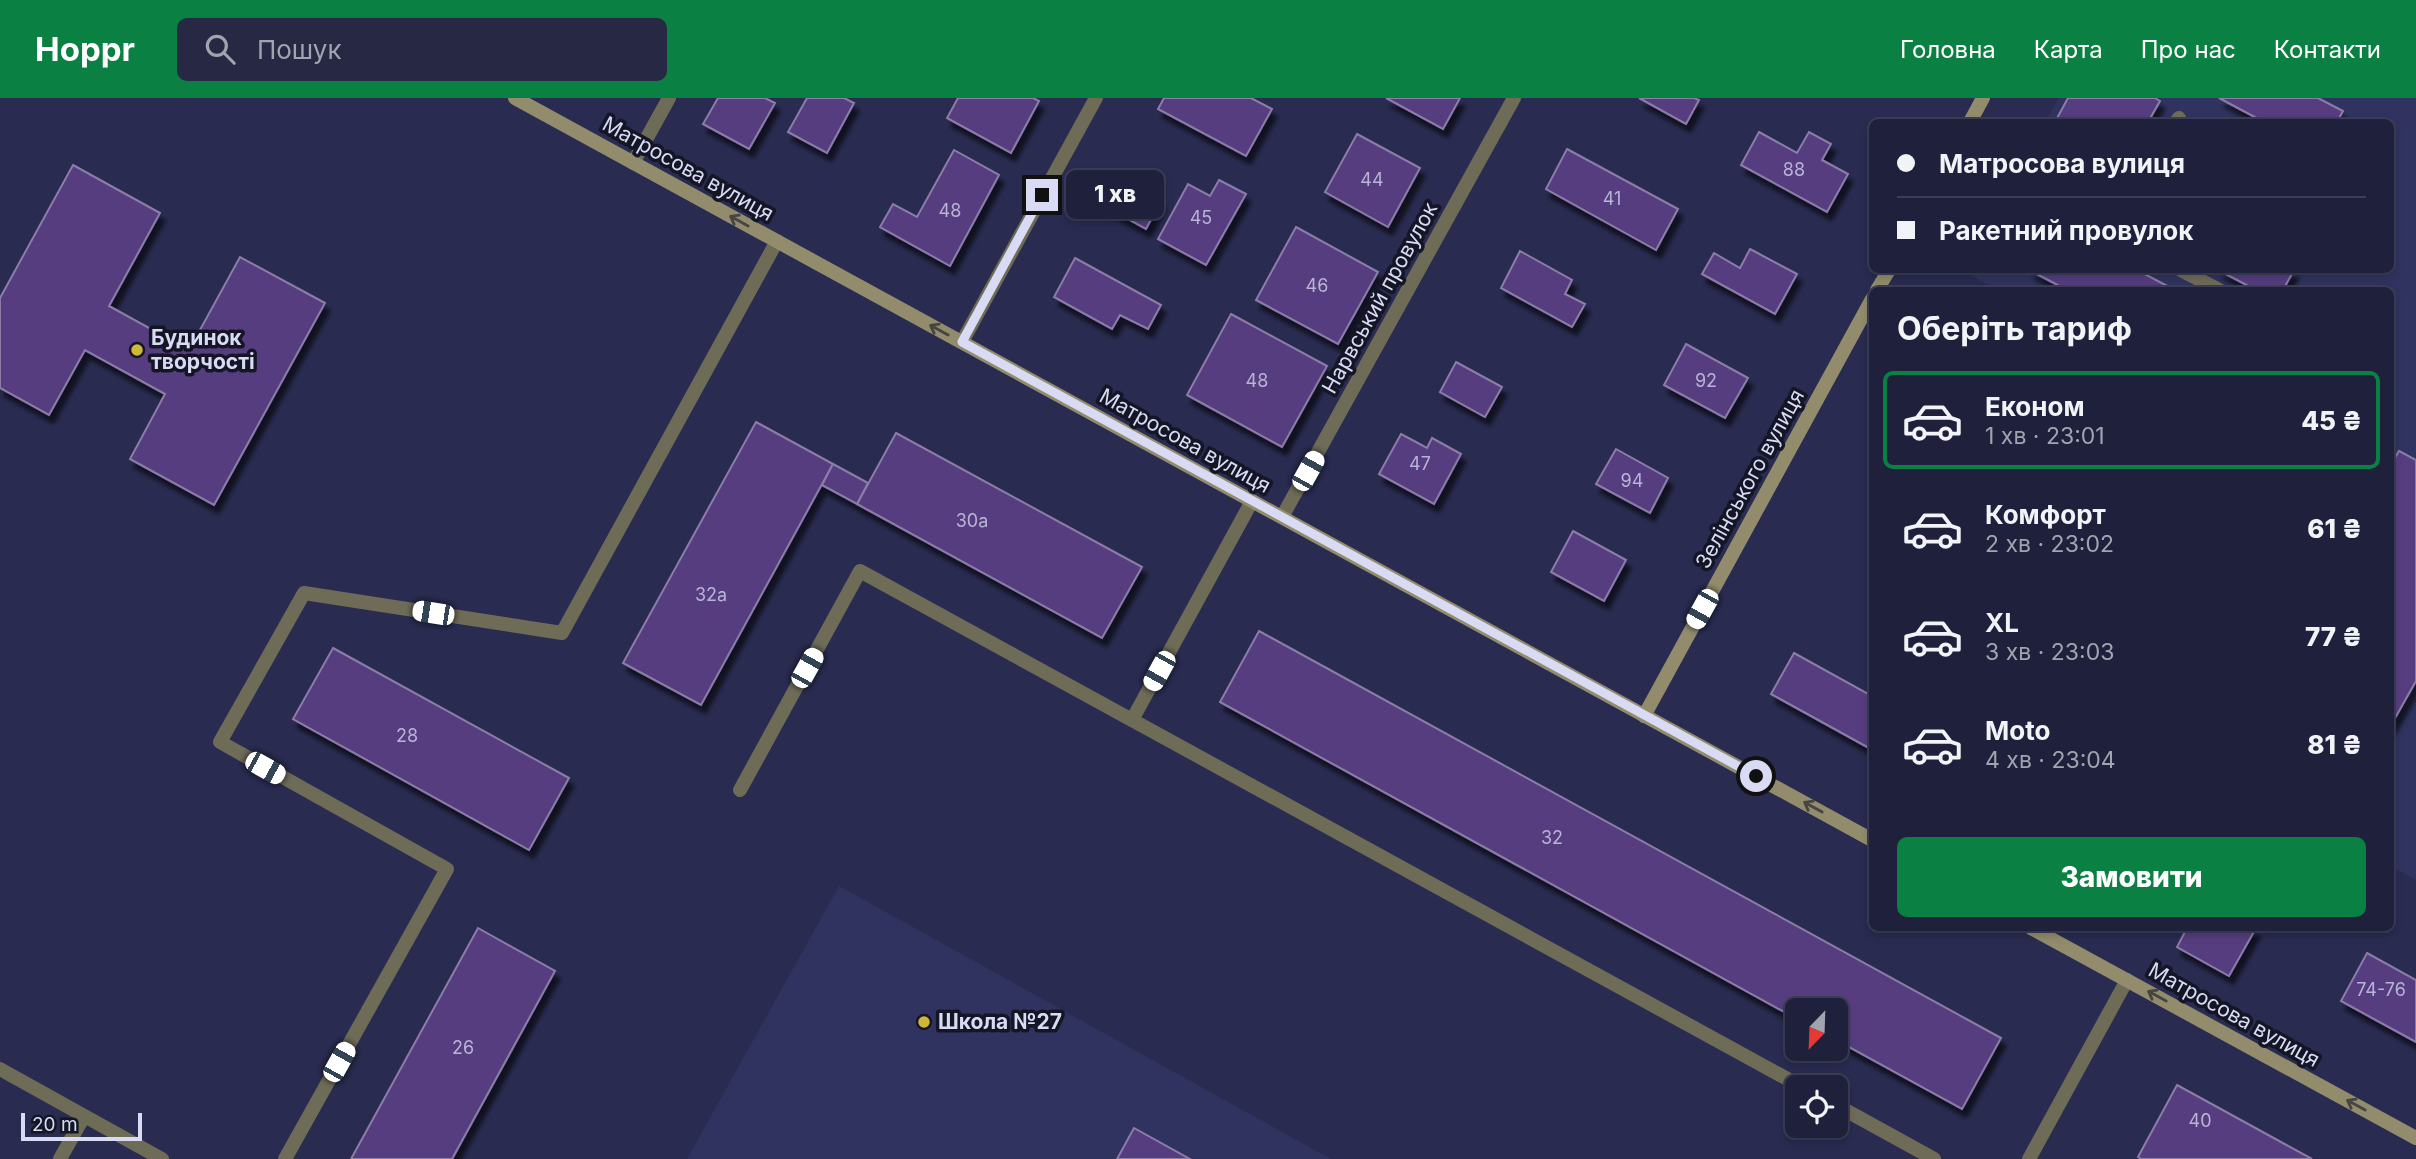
<!DOCTYPE html>
<html lang="uk">
<meta charset="utf-8">
<style>
body{margin:0;font-family:Inter,sans-serif;background:#272843;color:#f1f3f6;height:100vh;display:flex;flex-direction:column;font-size:26px;white-space:nowrap}
*{box-sizing:border-box;margin:0}
p{font-size:23px;color:#a1a3af}
.icon{flex:none;width:38px;height:38px;fill:none;stroke:currentColor;stroke-width:2;stroke-linecap:round;stroke-linejoin:round}
.map{position:relative;flex:1;overflow:hidden}
.side{position:absolute;left:1869px;top:189px;width:525px;height:644px;display:flex;flex-direction:column;background:#1f203c;border-radius:10px;box-shadow:0 4px 10px #0003,0 0 0 2px #3c3e56}
.side>*{flex:none}
.guide{position:absolute;left:1869px;top:21px;width:525px;height:154px;border-radius:10px;box-shadow:0 4px 10px #0003,0 0 0 2px #3c3e56;display:grid;align-content:center;height:154px;padding:0 28px;background:#1f203c}
.needle{width:46px;rotate:203deg}
.buttons{position:absolute;left:1785px;top:900px;display:grid;gap:14px}
.buttons a{display:grid;place-items:center;width:63px;height:63px;border-radius:10px;background:#1f203c;box-shadow:0 4px 10px #0003,0 0 0 2px #3c3e56;font-size:35px}
.scale{position:absolute;left:21px;bottom:18px;width:121px;box-sizing:border-box;padding-left:7px;border:4px solid #d8dbf3;border-top:0;font-size:19px;line-height:24px;white-space:nowrap;color:#d8dbf3;-webkit-text-stroke:5px #141626;paint-order:stroke}
.end{position:absolute;width:32px;height:32px;margin:-16px;border:9px solid #d8dbf3;background:#111;box-shadow:0 0 0 4px #111}
.from{border-radius:50%}
.bubble{position:absolute;height:49px;border-radius:10px;background:#1f203c;box-shadow:0 4px 10px #0003,0 0 0 2px #3c3e56;font-size:23px;font-weight:800;line-height:49px;text-align:center}
.car{position:absolute;width:21px;height:42px;margin:-21px -10px;border-radius:9px;box-shadow:0 0 5px 2px #0007;background:linear-gradient(#fff 24%,#345 0 40%,#fff 0 76%,#345 0 86%,#fff 0)}
.guide b{display:flex;align-items:center;gap:24px;height:66px;font-size:26px}
.guide b+b{border-top:2px solid #3c3e56}
.guide i{width:18px;height:18px;background:#f1f3f6}
ul{padding:0;list-style:none}
li{display:flex;align-items:center;gap:21px;height:98px;margin:0 14px 10px;padding:0 14px;border:4px solid transparent;border-radius:10px}
li div{flex:1}
li b{display:block;font-size:26px}
li em{font-style:normal;font-weight:800}
li.current{border-color:#0b8043}
li>.icon{width:63px;height:63px;stroke-width:1.5}
h2{padding:0 28px;font-size:32px;line-height:84px}
.primary-button{display:flex;gap:14px;margin-top:auto;padding:14px 28px}
.primary-button a{flex:1;height:80px;border-radius:10px;background:#0b8043;color:#fff;font-size:28px;font-weight:800;line-height:80px;text-align:center}
header{display:flex;align-items:center;gap:42px;box-sizing:border-box;height:98px;padding:0 35px;background:#0b8043;color:#fff}
header strong{font-size:33px}
nav{display:flex;gap:38px;margin-inline-start:auto;font-size:24px}
.search{width:490px;height:63px;background:#272843;display:flex;align-items:center;gap:18px;box-sizing:border-box;padding:0 24px;border-radius:10px;color:#a1a3af;font-size:26px}
.map>svg:first-child{display:block}
.built{fill:#30335f}
.building{fill:#563d80;stroke:#8b7da8;stroke-width:2;filter:url(#shadow)}
.lines{fill:none;stroke-linecap:round;stroke-linejoin:round}
.lane{stroke:#6e6b57;stroke-width:14}
.street{stroke:#6e6b57;stroke-width:14}
.secondary{stroke:#928c6d;stroke-width:14}
.oneway{stroke:#464542}
.route{stroke:#d8dbf3;stroke-width:9}
.poi-dot{fill:#cfb837;stroke:#141626;stroke-width:2.5}
.labels{text-anchor:middle;stroke-width:7;stroke-linejoin:round;paint-order:stroke}
.number-label{font-size:18px;fill:#b8b4d6}
.street-label{font-size:21px;fill:#d8dbf3;stroke:#141626}
.poi-label{font-size:21px;font-weight:bold;fill:#d8dbf3;stroke:#141626;text-anchor:start}
</style>
<header>
<strong>Hoppr</strong>
<div class="search"><svg class="icon" aria-label="search" viewBox="0 0 24 24"><circle cx="10" cy="10" r="6"/><path d="M15 15l6 6"/></svg>Пошук</div>
<nav><a>Головна</a><a>Карта</a><a>Про нас</a><a>Контакти</a></nav>
</header>
<div class="map">
<svg width="2416" height="1061" viewBox="0 0 2416 1061">
<defs>
<filter id="shadow"><feDropShadow dx="4.5" dy="8" stdDeviation="2" flood-color="#0009"/></filter>
</defs>
<rect width="100%" height="100%" fill="#292b50"/>
<g class="built">
<path d="M2059 0H2416V782L2390 768V192H1998L1963 173 1964 172H2390V24H2045Z"/>
<path d="M839 788 1331 1061H687Z"/>
</g>
<g class="building">
<path d="M718 0H765L775 5 749 51 703 26Z"/>
<path d="M807 0H844L854 5 827 55 788 34Z"/>
<path d="M958 0H1033L1039 3 1011 55 947 20Z"/>
<path d="M1164 0H1251L1272 11 1246 58 1158 11Z"/>
<path d="M1386 0H1460L1443 31Z"/>
<path d="M1639 0H1694L1699 2 1686 26Z"/>
<path d="M2068 0H2155L2160 3 2148 24H2055Z"/>
<path d="M2219 0H2318L2343 13 2337 24H2264Z"/>
<path d="M1759 34 1797 55 1809 34 1831 46 1822 62 1848 76 1827 114 1741 67Z"/>
<path d="M1357 36 1420 70 1388 129 1325 94Z"/>
<path d="M1567 51 1678 111 1656 152 1546 91Z"/>
<path d="M954 52 999 77 950 168 880 129 893 106 917 119Z"/>
<path d="M73 67 160 115 109 208 189 252 240 159 325 205 214 407 130 361 165 296 85 252 49 317 0 290V200Z"/>
<path d="M1108 74 1161 103 1146 131 1093 102Z"/>
<path d="M1219 82 1246 96 1206 167 1158 141 1188 86 1210 98Z"/>
<path d="M1296 129 1378 174 1338 246 1256 202Z"/>
<path d="M1750 151 1797 176 1775 216 1702 176 1714 155 1740 170Z"/>
<path d="M1520 153 1572 182 1565 196 1585 206 1572 229 1501 190Z"/>
<path d="M1075 160 1161 207 1148 231 1120 217 1112 231 1054 199Z"/>
<path d="M2029 172H2137L2175 192H2067Z"/>
<path d="M2218 172H2294L2283 192H2256Z"/>
<path d="M1231 216 1327 268 1282 349 1187 297Z"/>
<path d="M1686 246 1748 280 1725 320 1664 287Z"/>
<path d="M1456 264 1502 289 1485 319 1440 294Z"/>
<path d="M756 324 833 366 701 607 623 565Z"/>
<path d="M896 335 1142 469 1102 540 857 406Z"/>
<path d="M1401 336 1427 350 1432 340 1461 356 1434 406 1379 376Z"/>
<path d="M1616 351 1668 380 1650 415 1596 386Z"/>
<path d="M2399 353 2416 362V583L2390 629V368Z"/>
<path d="M833 366 868 385 857 406 822 387Z"/>
<path d="M1573 433 1626 462 1604 503 1551 474Z"/>
<path d="M1259 533 2001 940 1962 1011 1836 942V912H1797V921L1220 604Z"/>
<path d="M333 550 569 680 529 752 293 621Z"/>
<path d="M1794 555 1872 598V644L1869 650 1771 596Z"/>
<path d="M478 830 555 873 452 1061H351Z"/>
<path d="M2187 830H2256L2229 878 2177 849Z"/>
<path d="M2367 855 2416 882V944L2341 903Z"/>
<path d="M2177 987 2312 1061H2141L2138 1059Z"/>
<path d="M1134 1030 1190 1061H1117Z"/>
</g>
<g class="lines">
<g class="lane">
<path d="M2176 24 2179 20"/>
<path d="M2181 172 2219 192"/>
<path d="M1132 622 1252 403"/>
<path d="M740 692 860 473 1802 989"/>
<path d="M0 971 162 1061"/>
<path d="M1836 1007 1934 1061"/>
<path d="M60 1061 84 1018"/>
<path d="M285 1061 447 771 220 644 304 495 562 535 777 143"/>
<path d="M2029 1061 2127 882"/>
</g>
<g class="street">
<path d="M633 65 669 0"/>
<path d="M962 244 1096 0"/>
<path d="M1282 419 1514 0"/>
</g>
<g class="secondary">
<path d="M515 0 1872 742"/>
<path d="M1970 24 1983 0"/>
<path d="M1877 192 1889 172"/>
<path d="M1644 618 1872 201"/>
<path d="M2031 830 2416 1040"/>
</g>
</g>
<defs><path id="oneway-shaft" d="M-6 0H5M1.5-3L5.5 0L1.5 3" fill="none" stroke-width="1.6" stroke-linecap="round" stroke-linejoin="round" transform="scale(1.75)"/></defs>
<g class="oneway">
<use href="#oneway-shaft" transform="translate(739 123) rotate(-151)"/>
<use href="#oneway-shaft" transform="translate(939 232) rotate(-151)"/>
<use href="#oneway-shaft" transform="translate(1813 709) rotate(-151)"/>
<use href="#oneway-shaft" transform="translate(2157 898) rotate(-151)"/>
<use href="#oneway-shaft" transform="translate(2356 1007) rotate(-151)"/>
</g>
<g class="lines">
<path class="route" d="M1042 97 962 244 1756 678"/>
</g>
<g class="poi-dot">
<circle cx="137" cy="252" r="7"/>
<circle cx="924" cy="924" r="7"/>
</g>
<g class="labels">
<g class="number-label">
<text x="1794" y="78">88</text>
<text x="1372" y="88">44</text>
<text x="1612" y="107">41</text>
<text x="950" y="119">48</text>
<text x="1201" y="126">45</text>
<text x="1317" y="194">46</text>
<text x="1257" y="289">48</text>
<text x="1706" y="289">92</text>
<text x="1420" y="372">47</text>
<text x="1632" y="389">94</text>
<text x="972" y="429">30а</text>
<text x="711" y="503">32а</text>
<text x="407" y="644">28</text>
<text x="1552" y="746">32</text>
<text x="2381" y="898">74-76</text>
<text x="463" y="956">26</text>
<text x="2200" y="1029">40</text>
</g>
<g class="street-label">
<text transform="translate(688 71) rotate(29)" y="7">Матросова вулиця</text>
<text transform="translate(1380 200) rotate(-61)" y="7">Нарвський провулок</text>
<text transform="translate(1185 343) rotate(29)" y="7">Матросова вулиця</text>
<text transform="translate(1750 381) rotate(-61)" y="7">Зелінського вулиця</text>
<text transform="translate(2234 917) rotate(29)" y="7">Матросова вулиця</text>
</g>
<g class="poi-label">
<text x="151" y="247">Будинок<tspan x="151" dy="24">творчості</tspan></text>
<text x="938" y="931">Школа №27</text>
</g>
</g>
</svg>
<div class="buttons">
<a><svg class="needle" viewBox="-14 -14 28 28"><path d="M0-13l5 13h-10z" fill="#e53935"/><path d="M0 13l5-13h-10z" fill="#a1a3af"/></svg></a>
<a><svg class="icon" aria-label="locate" viewBox="0 0 24 24"><circle cx="12" cy="12" r="6"/><path d="M12 2v4M12 18v4M2 12h4M18 12h4"/></svg></a>
</div>
<div class="scale">20 m</div>
<i class="end from" style="left:1756px;top:678px"></i>
<i class="end" style="left:1042px;top:97px"></i>
<div class="bubble" style="left:1066px;top:72px;width:98px">1 хв</div>
<i class="car" style="left:1308px;top:373px;rotate:29deg"></i>
<i class="car" style="left:1702px;top:511px;rotate:209deg"></i>
<i class="car" style="left:433px;top:515px;rotate:279deg"></i>
<i class="car" style="left:807px;top:570px;rotate:29deg"></i>
<i class="car" style="left:1159px;top:573px;rotate:209deg"></i>
<i class="car" style="left:265px;top:670px;rotate:119deg"></i>
<i class="car" style="left:339px;top:964px;rotate:29deg"></i>
<div class="guide">
<b><i class="from"></i>Матросова вулиця</b>
<b><i></i>Ракетний провулок</b>
</div>
<section class="side">
<h2>Оберіть тариф</h2>
<ul>
<li class="current"><svg class="icon" aria-label="car" viewBox="0 0 24 24"><path d="M5 17H2v-5l4-1 3-4h7l3 4 3 1v5h-3M9 17h6M6 11h13"/><circle cx="7" cy="17" r="2"/><circle cx="17" cy="17" r="2"/></svg><div><b>Економ</b><p>1 хв · 23:01</p></div><em>45 ₴</em></li>
<li><svg class="icon" aria-label="car" viewBox="0 0 24 24"><path d="M5 17H2v-5l4-1 3-4h7l3 4 3 1v5h-3M9 17h6M6 11h13"/><circle cx="7" cy="17" r="2"/><circle cx="17" cy="17" r="2"/></svg><div><b>Комфорт</b><p>2 хв · 23:02</p></div><em>61 ₴</em></li>
<li><svg class="icon" aria-label="car" viewBox="0 0 24 24"><path d="M5 17H2v-5l4-1 3-4h7l3 4 3 1v5h-3M9 17h6M6 11h13"/><circle cx="7" cy="17" r="2"/><circle cx="17" cy="17" r="2"/></svg><div><b>XL</b><p>3 хв · 23:03</p></div><em>77 ₴</em></li>
<li><svg class="icon" aria-label="car" viewBox="0 0 24 24"><path d="M5 17H2v-5l4-1 3-4h7l3 4 3 1v5h-3M9 17h6M6 11h13"/><circle cx="7" cy="17" r="2"/><circle cx="17" cy="17" r="2"/></svg><div><b>Moto</b><p>4 хв · 23:04</p></div><em>81 ₴</em></li>
</ul>
<div class="primary-button"><a>Замовити</a></div>
</section>
</div>
